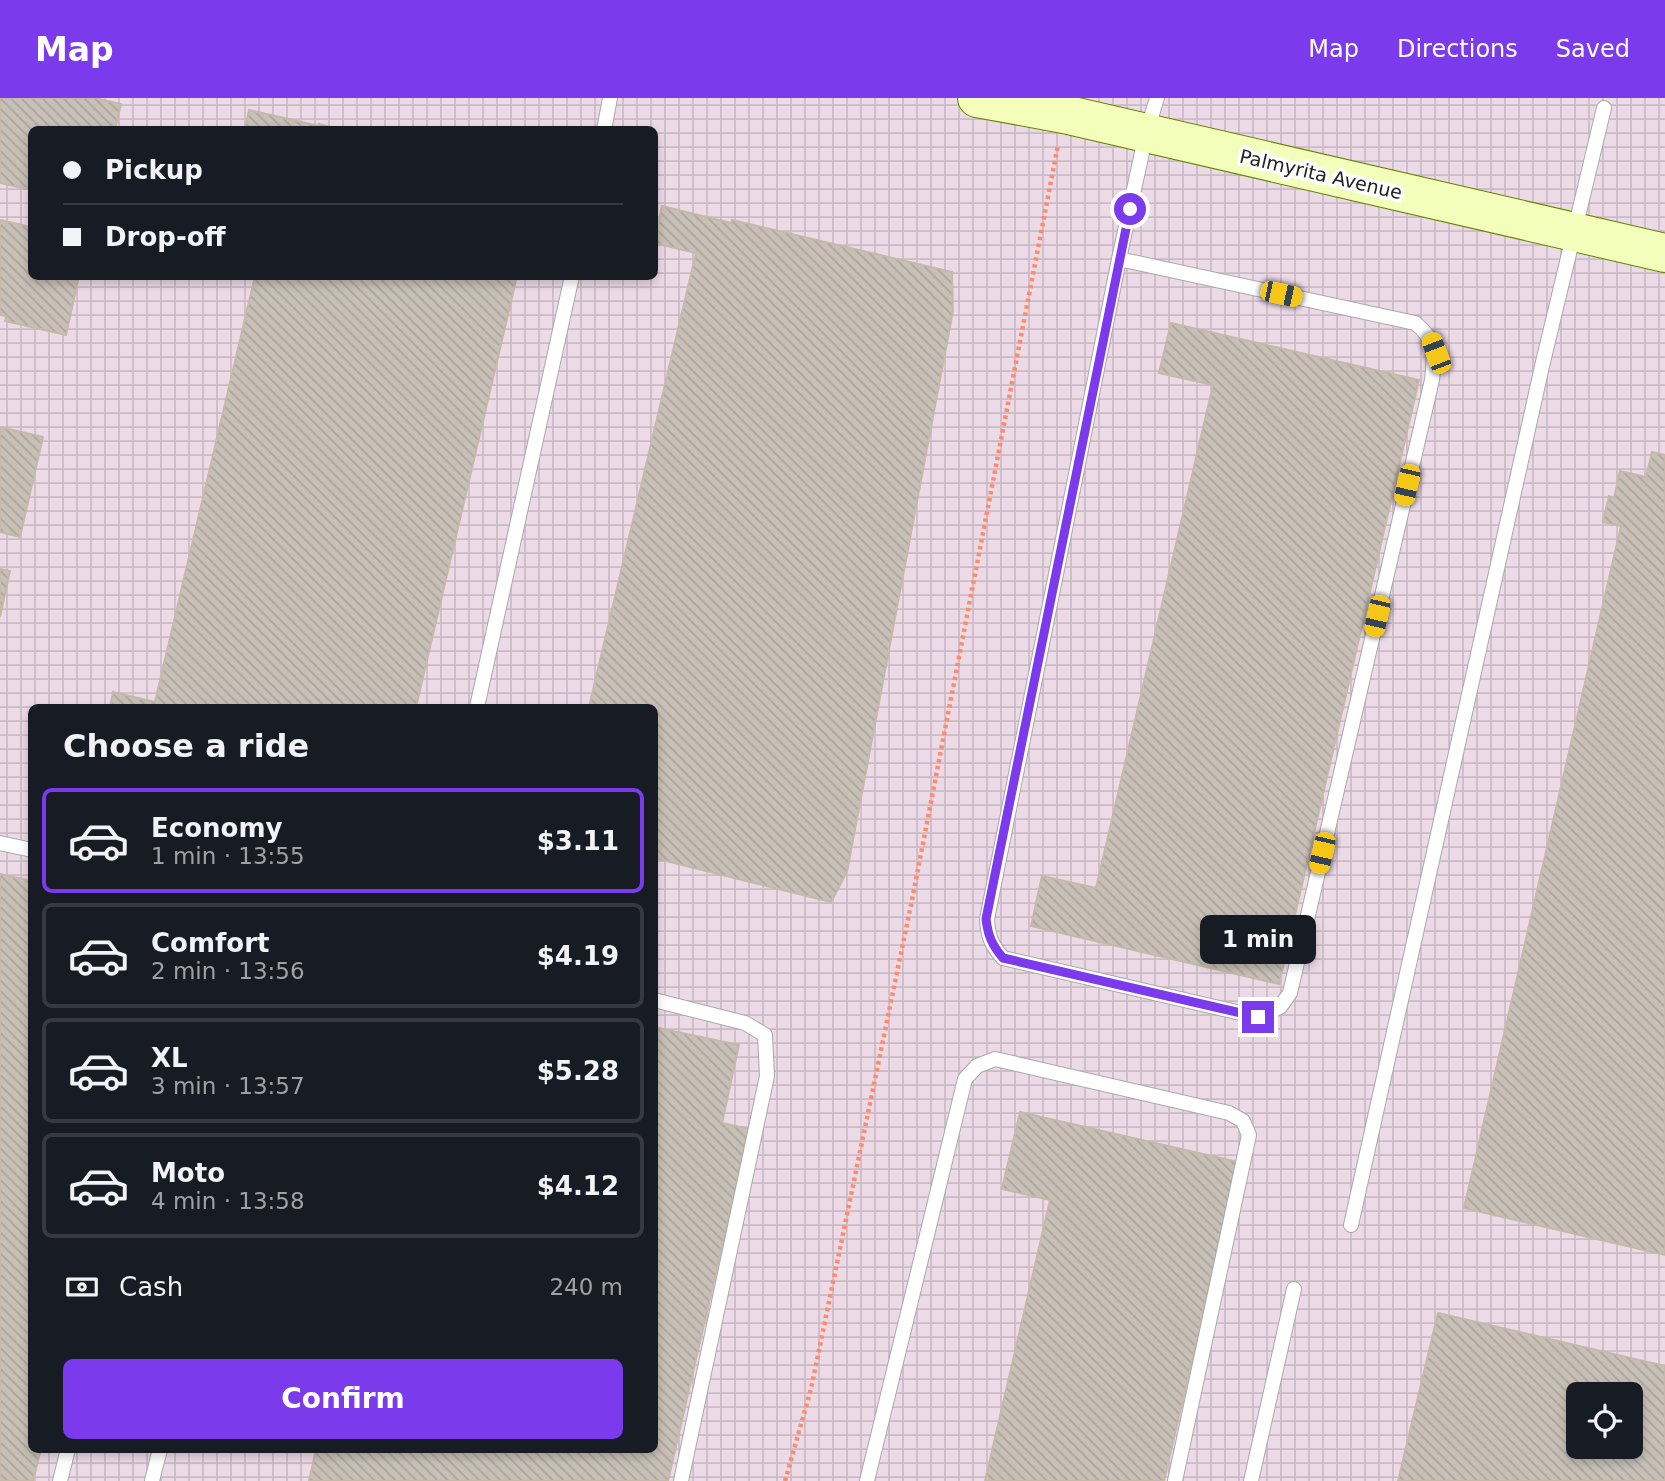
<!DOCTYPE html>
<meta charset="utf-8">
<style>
body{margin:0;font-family:"DejaVu Sans",sans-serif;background:#242831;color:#f1f3f6;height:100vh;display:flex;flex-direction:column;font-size:26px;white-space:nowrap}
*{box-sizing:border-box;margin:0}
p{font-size:23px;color:#9ea1a6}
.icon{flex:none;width:38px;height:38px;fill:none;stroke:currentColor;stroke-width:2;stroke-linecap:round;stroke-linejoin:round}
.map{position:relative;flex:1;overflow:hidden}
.details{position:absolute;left:28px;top:606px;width:630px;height:749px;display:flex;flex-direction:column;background:#171b24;border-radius:10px;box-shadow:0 4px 10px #0003}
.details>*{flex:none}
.banner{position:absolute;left:28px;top:28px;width:630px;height:154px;border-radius:10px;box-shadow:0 4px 10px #0003;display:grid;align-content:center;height:154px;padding:0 35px;background:#171b24}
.buttons{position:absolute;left:1566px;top:1284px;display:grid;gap:14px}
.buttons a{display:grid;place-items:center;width:77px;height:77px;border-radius:10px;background:#171b24;box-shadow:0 4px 10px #0003;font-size:35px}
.end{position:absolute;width:32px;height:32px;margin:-16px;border:9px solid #7c3aed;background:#fff;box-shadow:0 0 0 4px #fff}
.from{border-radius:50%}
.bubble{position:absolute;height:49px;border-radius:10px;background:#171b24;box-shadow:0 4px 10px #0003;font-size:23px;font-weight:600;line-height:49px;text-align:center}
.car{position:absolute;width:21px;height:42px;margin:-21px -10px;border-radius:9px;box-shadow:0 0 5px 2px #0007;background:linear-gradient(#f5c518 24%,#345 0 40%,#f5c518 0 76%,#345 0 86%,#f5c518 0)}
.banner b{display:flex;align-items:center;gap:24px;height:66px;font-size:26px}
.banner b+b{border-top:2px solid #363941}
.banner i{width:18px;height:18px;background:#f1f3f6}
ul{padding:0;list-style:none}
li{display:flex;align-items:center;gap:21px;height:105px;margin:0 14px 10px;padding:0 21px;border:4px solid #363941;border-radius:10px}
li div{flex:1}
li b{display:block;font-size:26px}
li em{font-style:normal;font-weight:600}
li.current{border-color:#7c3aed}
li>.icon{width:63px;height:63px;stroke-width:1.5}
h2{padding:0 35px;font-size:32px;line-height:84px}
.pay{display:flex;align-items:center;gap:18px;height:77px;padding:0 35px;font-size:26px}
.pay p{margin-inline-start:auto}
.action{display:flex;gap:14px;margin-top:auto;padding:14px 35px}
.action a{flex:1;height:80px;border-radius:10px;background:#7c3aed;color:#fff;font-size:28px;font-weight:600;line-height:80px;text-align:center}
header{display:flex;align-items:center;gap:42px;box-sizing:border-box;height:98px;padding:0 35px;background:#7c3aed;color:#fff}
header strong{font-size:33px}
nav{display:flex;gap:38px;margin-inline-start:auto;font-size:24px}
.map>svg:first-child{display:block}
.industrial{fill:url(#industrial-grid);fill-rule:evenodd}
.building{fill:url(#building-back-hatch);stroke:#c6b9a9;stroke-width:2;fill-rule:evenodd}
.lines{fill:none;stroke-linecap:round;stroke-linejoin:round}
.lane-casing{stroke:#a9a9a9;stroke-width:16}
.secondary-casing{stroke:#668200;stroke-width:40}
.path{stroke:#ff8b6d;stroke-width:4.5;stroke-dasharray:3.5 3.5;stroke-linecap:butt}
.lane{stroke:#fff;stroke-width:14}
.secondary{stroke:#f4febb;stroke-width:38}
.route{stroke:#7c3aed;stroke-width:9}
.labels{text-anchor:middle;stroke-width:7;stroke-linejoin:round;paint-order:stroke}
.street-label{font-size:19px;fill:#222;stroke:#fff}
</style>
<header>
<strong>Map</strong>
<nav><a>Map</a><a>Directions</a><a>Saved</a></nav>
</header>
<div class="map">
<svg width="1665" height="1383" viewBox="0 0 1665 1383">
<defs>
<pattern id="industrial-grid" width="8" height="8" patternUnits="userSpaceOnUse" patternTransform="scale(1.75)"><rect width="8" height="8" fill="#ecdae7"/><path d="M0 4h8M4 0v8" fill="none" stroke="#cabbc6"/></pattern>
<pattern id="building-back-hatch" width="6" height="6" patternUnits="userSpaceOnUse" patternTransform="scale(1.75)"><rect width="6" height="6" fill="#c8c0b7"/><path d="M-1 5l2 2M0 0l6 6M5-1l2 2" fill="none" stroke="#aca59d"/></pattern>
</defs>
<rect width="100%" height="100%" fill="#f3f0e8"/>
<path class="industrial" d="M0 0H1665V1383H0ZM32 32H654V178H32ZM32 609H654V1351H32ZM1578 1297H1631V1349H1578Z"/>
<g class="building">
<path d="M0 0H95L121 6 115 32H32V92L0 85Z"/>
<path d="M249 12 319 28V26L344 32H245Z"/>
<path d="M662 108 731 125 732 122 952 174 953 213 847 774 831 804 654 760V609H589L696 155 654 145Z"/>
<path d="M0 122 32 129V178H79L66 237 5 223 6 218 0 217Z"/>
<path d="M255 178H517L416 609H110L113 594 155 604Z"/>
<path d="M1171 225 1419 282 1279 886 1031 828 1042 778 1096 790 1213 287 1159 275Z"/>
<path d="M0 329 43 339 20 439 0 434Z"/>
<path d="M1652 354 1665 357V1157L1464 1110 1621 428 1603 424 1609 398 1614 400 1620 373 1646 379Z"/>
<path d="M0 471 10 473 0 519Z"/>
<path d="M0 776 32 783V1351H41L33 1383H0Z"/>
<path d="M654 929 739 947 722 1025 749 1031 668 1383H309L316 1351H654Z"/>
<path d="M1020 1014 1238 1064 1164 1383H985L1050 1102 1002 1091Z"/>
<path d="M1438 1215 1665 1268V1383H1398ZM1578 1297H1631V1349H1578Z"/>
</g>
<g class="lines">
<defs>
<g id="lane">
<path d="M604 32 610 0"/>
<path d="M1119 161 987 821C988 838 991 847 1003 860L1258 919 1280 909 1290 895 1432 282C1435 257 1436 241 1415 225L1119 161 1146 36 1157 0"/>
<path d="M477 609 572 178"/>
<path d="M0 745 32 752"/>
<path d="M654 902 745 925 765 937 767 978 681 1383"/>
<path d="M1351 1127 1543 264 1604 10"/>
<path d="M60 1383 68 1351"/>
<path d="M152 1383 160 1351"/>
<path d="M867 1383 965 981 977 968 995 961 1229 1015 1243 1023 1249 1037 1175 1383"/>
<path d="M1251 1383 1294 1191"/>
</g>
<path id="secondary" d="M977 0 1064 16 1665 155"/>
</defs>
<use href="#lane" class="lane-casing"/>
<use href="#secondary" class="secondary-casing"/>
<path class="path" d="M785 1383 811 1291 913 797 1058 47"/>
<use href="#lane" class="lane"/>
<use href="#secondary" class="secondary"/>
</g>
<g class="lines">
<path class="route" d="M1130 111 986 821C988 838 992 847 1003 860L1258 919"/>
</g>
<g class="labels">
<g class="street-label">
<text transform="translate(1321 76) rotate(13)" y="7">Palmyrita Avenue</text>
</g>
</g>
</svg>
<div class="buttons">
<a><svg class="icon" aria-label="locate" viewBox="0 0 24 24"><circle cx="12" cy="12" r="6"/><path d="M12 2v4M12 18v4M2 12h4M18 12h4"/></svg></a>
</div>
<i class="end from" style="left:1130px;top:111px"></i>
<i class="end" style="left:1258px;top:919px"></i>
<div class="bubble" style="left:1200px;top:817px;width:116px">1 min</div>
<i class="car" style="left:1281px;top:196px;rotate:102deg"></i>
<i class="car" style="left:1436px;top:255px;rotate:339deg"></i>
<i class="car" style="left:1407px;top:387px;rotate:193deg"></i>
<i class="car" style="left:1377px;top:518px;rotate:193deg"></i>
<i class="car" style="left:1322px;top:755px;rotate:193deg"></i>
<div class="banner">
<b><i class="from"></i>Pickup</b>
<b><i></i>Drop-off</b>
</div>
<section class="details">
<h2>Choose a ride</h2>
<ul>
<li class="current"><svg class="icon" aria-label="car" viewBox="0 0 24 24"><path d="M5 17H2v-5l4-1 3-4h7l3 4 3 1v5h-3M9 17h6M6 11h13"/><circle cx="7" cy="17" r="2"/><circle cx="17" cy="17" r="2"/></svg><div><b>Economy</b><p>1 min · 13:55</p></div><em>$3.11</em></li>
<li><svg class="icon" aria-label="car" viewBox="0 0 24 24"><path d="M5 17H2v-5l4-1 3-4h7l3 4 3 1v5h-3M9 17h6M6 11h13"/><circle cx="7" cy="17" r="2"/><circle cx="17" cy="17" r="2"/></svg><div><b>Comfort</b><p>2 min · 13:56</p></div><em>$4.19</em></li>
<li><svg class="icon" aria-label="car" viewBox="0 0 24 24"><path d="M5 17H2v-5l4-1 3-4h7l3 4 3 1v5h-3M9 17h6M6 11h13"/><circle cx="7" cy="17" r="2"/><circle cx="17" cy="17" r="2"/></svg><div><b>XL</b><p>3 min · 13:57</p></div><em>$5.28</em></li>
<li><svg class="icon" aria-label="car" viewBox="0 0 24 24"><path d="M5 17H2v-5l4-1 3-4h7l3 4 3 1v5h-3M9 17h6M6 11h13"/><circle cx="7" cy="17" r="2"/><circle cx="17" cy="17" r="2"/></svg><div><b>Moto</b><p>4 min · 13:58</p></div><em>$4.12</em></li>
</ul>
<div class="pay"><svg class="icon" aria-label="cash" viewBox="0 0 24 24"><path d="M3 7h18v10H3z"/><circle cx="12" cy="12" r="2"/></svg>Cash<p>240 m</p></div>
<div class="action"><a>Confirm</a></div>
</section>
</div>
